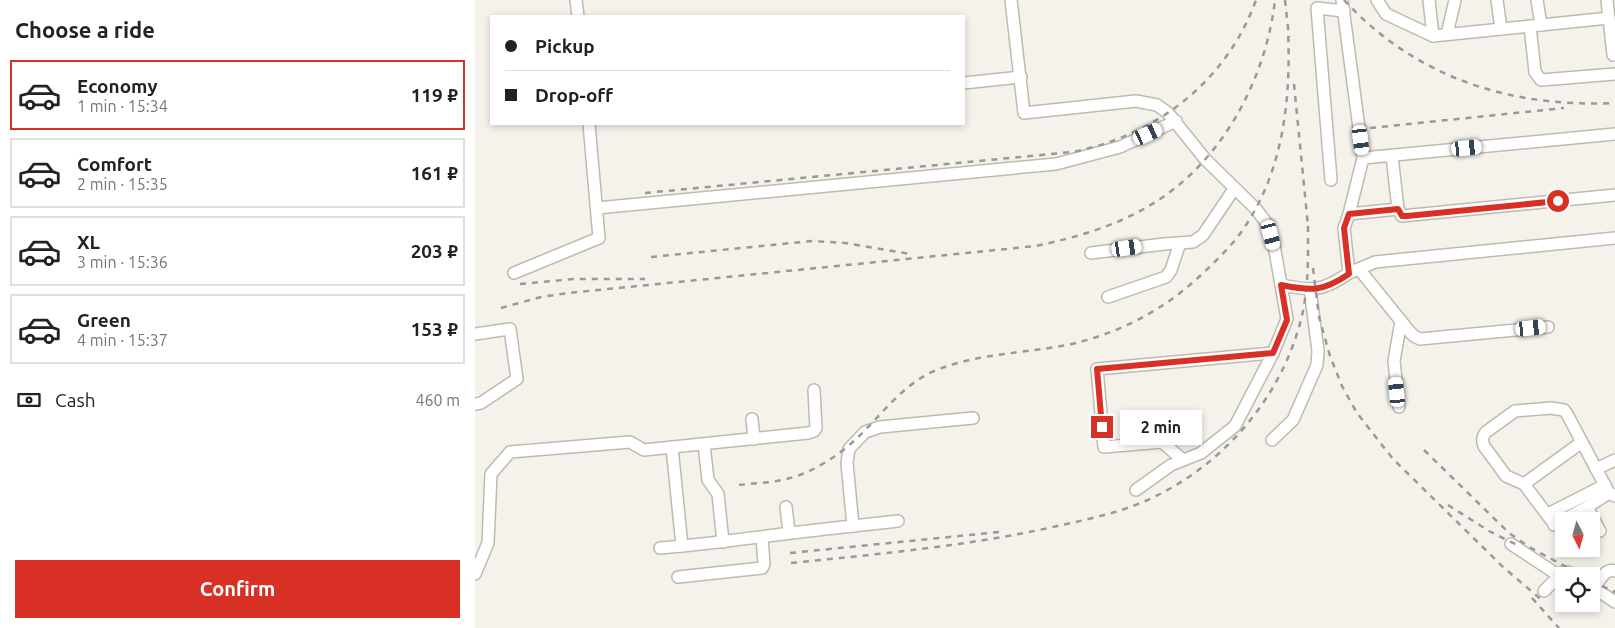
<!DOCTYPE html>
<meta charset="utf-8">
<style>
body{margin:0;font-family:Ubuntu,sans-serif;background:#f2f2f2;color:#222;height:100vh;display:flex;flex-direction:column;font-size:19px;white-space:nowrap}
*{box-sizing:border-box;margin:0}
p{font-size:16px;color:#767676}
.icon{flex:none;width:28px;height:28px;fill:none;stroke:currentColor;stroke-width:2;stroke-linecap:round;stroke-linejoin:round}
.map{position:relative;flex:1;overflow:hidden}
.details{display:flex;flex-direction:column;background:#fff;width:475px}
.details>*{flex:none}
.banner{position:absolute;left:15px;top:15px;width:475px;height:110px;border-radius:0px;box-shadow:0 2px 8px #0003;display:grid;align-content:center;height:110px;padding:0 15px;background:#fff}
.needle{width:32px;rotate:174deg}
.fabs{position:absolute;left:1080px;top:512px;display:grid;gap:10px}
.fabs a{display:grid;place-items:center;width:45px;height:45px;border-radius:0px;background:#fff;box-shadow:0 2px 8px #0003;font-size:25px}
.end{position:absolute;width:22px;height:22px;margin:-11px;border:6px solid #d93025;background:#fff;box-shadow:0 0 0 2px #fff}
.from{border-radius:50%}
.bubble{position:absolute;height:35px;border-radius:0px;background:#fff;box-shadow:0 2px 8px #0003;font-size:16px;font-weight:700;line-height:35px;text-align:center}
.car{position:absolute;width:15px;height:30px;margin:-15px -8px;border-radius:6px;box-shadow:0 0 4px 1px #0007;background:linear-gradient(#fff 24%,#345 0 40%,#fff 0 76%,#345 0 86%,#fff 0)}
.banner b{display:flex;align-items:center;gap:18px;height:48px;font-size:19px}
.banner b+b{border-top:1px solid #e0e0e0}
.banner i{width:12px;height:12px;background:#222}
ul{padding:0;list-style:none}
li{display:flex;align-items:center;gap:15px;height:70px;margin:0 10px 8px;padding:0 5px;border:2px solid #e0e0e0;border-radius:0px}
li div{flex:1}
li b{display:block;font-size:19px}
li em{font-style:normal;font-weight:700}
li.current{border-color:#d93025}
li>.icon{width:45px;height:45px;stroke-width:1.5}
h2{padding:0 15px;font-size:22px;line-height:60px}
.pay{display:flex;align-items:center;gap:12px;height:55px;padding:0 15px;font-size:19px}
.pay p{margin-inline-start:auto}
.primary-button{display:flex;gap:10px;margin-top:auto;padding:10px 15px}
.primary-button a{flex:1;height:58px;border-radius:0px;background:#d93025;color:#fff;font-size:20px;font-weight:700;line-height:58px;text-align:center}
main{display:flex;flex:1;min-height:0}
.map>svg:first-child{display:block}
.lines{fill:none;stroke-linecap:round;stroke-linejoin:round}
.minor-casing{stroke:#c0baae;stroke-width:14}
.minor{stroke:#fff;stroke-width:11}
.rail{stroke:#999;stroke-width:2.5;stroke-dasharray:6 6;stroke-linecap:butt}
.route{stroke:#d93025;stroke-width:6}
</style>
<main>
<section class="details">
<h2>Choose a ride</h2>
<ul>
<li class="current"><svg class="icon" aria-label="car" viewBox="0 0 24 24"><path d="M5 17H2v-5l4-1 3-4h7l3 4 3 1v5h-3M9 17h6M6 11h13"/><circle cx="7" cy="17" r="2"/><circle cx="17" cy="17" r="2"/></svg><div><b>Economy</b><p>1 min · 15:34</p></div><em>119 ₽</em></li>
<li><svg class="icon" aria-label="car" viewBox="0 0 24 24"><path d="M5 17H2v-5l4-1 3-4h7l3 4 3 1v5h-3M9 17h6M6 11h13"/><circle cx="7" cy="17" r="2"/><circle cx="17" cy="17" r="2"/></svg><div><b>Comfort</b><p>2 min · 15:35</p></div><em>161 ₽</em></li>
<li><svg class="icon" aria-label="car" viewBox="0 0 24 24"><path d="M5 17H2v-5l4-1 3-4h7l3 4 3 1v5h-3M9 17h6M6 11h13"/><circle cx="7" cy="17" r="2"/><circle cx="17" cy="17" r="2"/></svg><div><b>XL</b><p>3 min · 15:36</p></div><em>203 ₽</em></li>
<li><svg class="icon" aria-label="car" viewBox="0 0 24 24"><path d="M5 17H2v-5l4-1 3-4h7l3 4 3 1v5h-3M9 17h6M6 11h13"/><circle cx="7" cy="17" r="2"/><circle cx="17" cy="17" r="2"/></svg><div><b>Green</b><p>4 min · 15:37</p></div><em>153 ₽</em></li>
</ul>
<div class="pay"><svg class="icon" aria-label="cash" viewBox="0 0 24 24"><path d="M3 7h18v10H3z"/><circle cx="12" cy="12" r="2"/></svg>Cash<p>460 m</p></div>
<div class="primary-button"><a>Confirm</a></div>
</section>
<div class="map">
<svg width="1140" height="628" viewBox="0 0 1140 628">
<rect width="100%" height="100%" fill="#f5f2eb"/>
<g class="lines">
<defs>
<g id="minor">
<path d="M101 0 103 16"/>
<path d="M536 0 549 113 661 101 682 105 693 113 730 159 781 209 793 225 799 245 812 319 798 353 622 369 629 447 687 442 708 460"/>
<path d="M902 0 911 14 958 36 1134 18"/>
<path d="M954 0 958 36"/>
<path d="M1022 0 1026 29"/>
<path d="M1062 0 1066 25"/>
<path d="M1132 0 1138 55"/>
<path d="M1055 26 1060 72 1066 80 1140 74"/>
<path d="M972 34 980 0"/>
<path d="M489 83 546 77"/>
<path d="M917 156 923 209 927 216 1140 195"/>
<path d="M888 158 1140 134"/>
<path d="M856 180 842 8 869 11"/>
<path d="M122 208 581 164 645 147 701 121"/>
<path d="M874 214 923 209"/>
<path d="M616 253 689 244 718 242 728 235 759 189"/>
<path d="M884 269 934 331 939 336 945 339 1073 327"/>
<path d="M39 273 124 238 114 124"/>
<path d="M874 273 900 262 1140 238"/>
<path d="M806 285C837 291 847 292 874 273L869 228 874 214 888 158 867 0"/>
<path d="M633 297 691 277 696 270 705 243"/>
<path d="M0 334 35 329 42 379 6 403 0 404"/>
<path d="M924 407 919 361 926 321"/>
<path d="M277 419 279 439"/>
<path d="M797 440 818 420 842 365 843 351 835 289"/>
<path d="M1107 442 1049 484 1031 476 1009 446C1007 440 1007 437 1011 432L1040 411 1076 408 1089 410 1092 414 1134 493 1140 496"/>
<path d="M229 444 233 480 243 494 248 542"/>
<path d="M197 447 207 546C264 540 321 532 378 526L372 463 374 449 390 432 405 427 498 418"/>
<path d="M1121 469 1140 460"/>
<path d="M1049 484 1076 520"/>
<path d="M661 490 696 465 726 453 760 426 798 353"/>
<path d="M311 507 314 532"/>
<path d="M1112 507 1125 531"/>
<path d="M1073 514 1130 485"/>
<path d="M1079 525 1112 507 1134 493"/>
<path d="M378 526 423 521"/>
<path d="M1036 544 1083 575"/>
<path d="M185 548 207 546"/>
<path d="M0 574 13 543 16 474 35 452 155 442 169 450 333 433 339 431 341 428 339 390"/>
<path d="M203 577 287 568 289 564 287 538"/>
<path d="M1116 586 1140 602"/>
<path d="M1119 588C1125 580 1130 568 1140 571"/>
<path d="M1069 591 1088 572H1093L1100 576"/>
</g>
</defs>
<use href="#minor" class="minor-casing"/>
<use href="#minor" class="minor"/>
<g class="rail">
<path d="M810 0 814 37"/>
<path d="M869 0C941 78 1036 108 1140 103"/>
<path d="M819 84 833 226"/>
<path d="M895 128 1089 108"/>
<path d="M170 193 597 152C681 136 752 81 781 0"/>
<path d="M176 257 337 241 370 243 435 254"/>
<path d="M838 268 844 317 855 356 867 386 882 413 918 459 1027 566 1069 602"/>
<path d="M45 284 99 279H170"/>
<path d="M26 308 66 297 93 293 561 246C603 237 645 225 682 201 749 158 791 78 800 0"/>
<path d="M949 450 1034 533 1056 548 1108 576"/>
<path d="M264 485C281 483 299 483 315 478 339 472 362 456 380 440 405 417 425 387 457 372 503 352 553 354 601 343 649 331 691 308 726 275 742 260 759 244 771 225 809 167 816 97 813 30"/>
<path d="M973 505 1014 531 1044 546"/>
<path d="M315 553 524 532"/>
<path d="M316 563C404 554 492 546 578 527 614 519 650 512 683 495 755 459 811 390 828 311 834 281 833 251 833 221"/>
<path d="M1116 581 1140 592"/>
<path d="M1057 598 1084 628"/>
</g>
</g>
<g class="lines">
<path class="route" d="M627 427 622 369 798 353 812 320 806 285C837 291 847 292 874 274L869 228 874 214 923 209 927 216H932L1083 201"/>
</g>
</svg>
<div class="fabs">
<a><svg class="needle" viewBox="-14 -14 28 28"><path d="M0-13l5 13h-10z" fill="#e53935"/><path d="M0 13l5-13h-10z" fill="#767676"/></svg></a>
<a><svg class="icon" aria-label="locate" viewBox="0 0 24 24"><circle cx="12" cy="12" r="6"/><path d="M12 2v4M12 18v4M2 12h4M18 12h4"/></svg></a>
</div>
<i class="end from" style="left:1083px;top:201px"></i>
<i class="end" style="left:627px;top:427px"></i>
<div class="bubble" style="left:645px;top:410px;width:82px">2 min</div>
<i class="car" style="left:673px;top:134px;rotate:65deg"></i>
<i class="car" style="left:886px;top:140px;rotate:173deg"></i>
<i class="car" style="left:992px;top:148px;rotate:84deg"></i>
<i class="car" style="left:796px;top:235px;rotate:165deg"></i>
<i class="car" style="left:652px;top:248px;rotate:82deg"></i>
<i class="car" style="left:1056px;top:328px;rotate:84deg"></i>
<i class="car" style="left:922px;top:392px;rotate:354deg"></i>
<div class="banner">
<b><i class="from"></i>Pickup</b>
<b><i></i>Drop-off</b>
</div>
</div>
</main>
